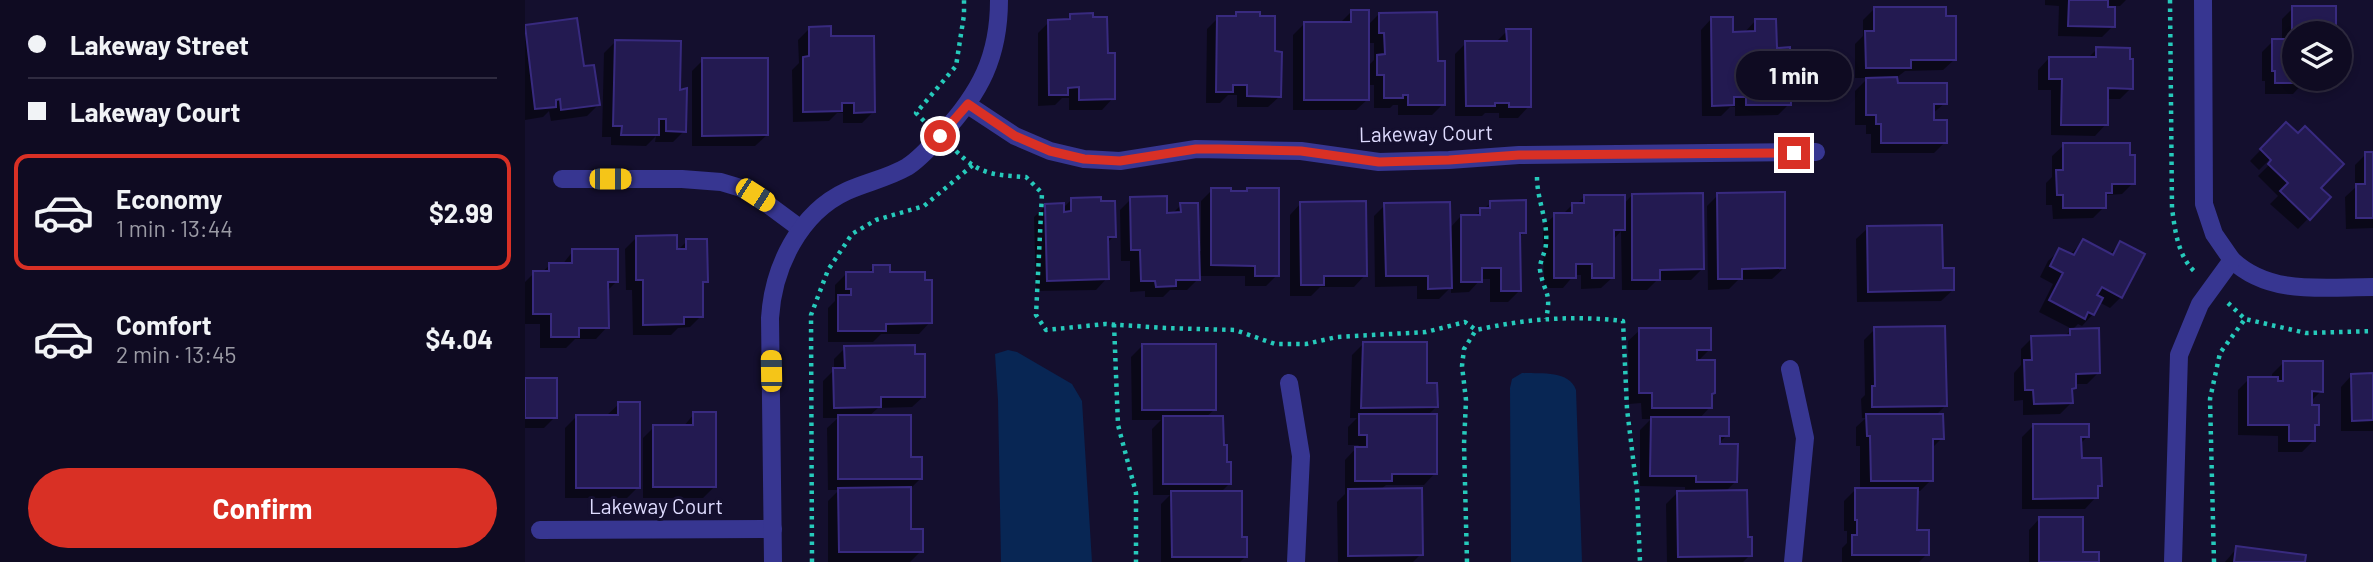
<!DOCTYPE html>
<meta charset="utf-8">
<style>
body{margin:0;font-family:Barlow,sans-serif;background:#18142a;color:#f1f3f6;height:100vh;display:flex;flex-direction:column;font-size:26px;white-space:nowrap}
*{box-sizing:border-box;margin:0}
p{font-size:23px;color:#9b9ba5}
.icon{flex:none;width:38px;height:38px;fill:none;stroke:currentColor;stroke-width:2;stroke-linecap:round;stroke-linejoin:round}
.map{position:relative;flex:1;overflow:hidden}
.sheet{display:flex;flex-direction:column;background:#0f0b22;width:525px}
.sheet>*{flex:none}
.top-card{display:grid;align-content:center;height:154px;padding:0 28px;background:#0f0b22}
.tools{position:absolute;left:1757px;top:21px;display:grid;gap:14px}
.tools a{display:grid;place-items:center;width:70px;height:70px;border-radius:50%;background:#0f0b22;box-shadow:0 4px 10px #0003,0 0 0 2px #2f2b40;font-size:35px}
.end{position:absolute;width:32px;height:32px;margin:-16px;border:9px solid #d93025;background:#fff;box-shadow:0 0 0 4px #fff}
.from{border-radius:50%}
.bubble{position:absolute;height:49px;border-radius:24px;background:#0f0b22;box-shadow:0 4px 10px #0003,0 0 0 2px #2f2b40;font-size:23px;font-weight:700;line-height:49px;text-align:center}
.car{position:absolute;width:21px;height:42px;margin:-21px -10px;border-radius:9px;box-shadow:0 0 5px 2px #0007;background:linear-gradient(#f5c518 24%,#345 0 40%,#f5c518 0 76%,#345 0 86%,#f5c518 0)}
.top-card b{display:flex;align-items:center;gap:24px;height:66px;font-size:26px}
.top-card b+b{border-top:2px solid #2f2b40}
.top-card i{width:18px;height:18px;background:#f1f3f6}
ul{padding:0;list-style:none}
li{display:flex;align-items:center;gap:21px;height:116px;margin:0 14px 10px;padding:0 14px;border:4px solid transparent;border-radius:14px}
li div{flex:1}
li b{display:block;font-size:26px}
li em{font-style:normal;font-weight:700}
li.active{border-color:#d93025}
li>.icon{width:63px;height:63px;stroke-width:1.5}
.button{display:flex;gap:14px;margin-top:auto;padding:14px 28px}
.button a{flex:1;height:80px;border-radius:42px;background:#d93025;color:#fff;font-size:28px;font-weight:700;line-height:80px;text-align:center}
main{display:flex;flex:1;min-height:0}
.map>svg:first-child{display:block}
.water{fill:#082654}
.shadow{fill:#0007;fill-rule:evenodd}
.building{fill:#231a51;stroke:#382a7f;stroke-width:2}
.lines{fill:none;stroke-linecap:round;stroke-linejoin:round}
.path{stroke:#26cabb;stroke-width:4.5;stroke-dasharray:3.5 5;stroke-linecap:butt}
.street{stroke:#373691;stroke-width:18}
.route{stroke:#d93025;stroke-width:9}
.labels{text-anchor:middle;stroke-width:6;stroke-linejoin:round;paint-order:stroke}
.street-label{font-size:21px;fill:#dfdcff;stroke:#140f2e}
</style>
<main>
<section class="sheet">
<div class="top-card">
<b><i class="from"></i>Lakeway Street</b>
<b><i></i>Lakeway Court</b>
</div>
<ul>
<li class="active"><svg class="icon" aria-label="car" viewBox="0 0 24 24"><path d="M5 17H2v-5l4-1 3-4h7l3 4 3 1v5h-3M9 17h6M6 11h13"/><circle cx="7" cy="17" r="2"/><circle cx="17" cy="17" r="2"/></svg><div><b>Economy</b><p>1 min · 13:44</p></div><em>$2.99</em></li>
<li><svg class="icon" aria-label="car" viewBox="0 0 24 24"><path d="M5 17H2v-5l4-1 3-4h7l3 4 3 1v5h-3M9 17h6M6 11h13"/><circle cx="7" cy="17" r="2"/><circle cx="17" cy="17" r="2"/></svg><div><b>Comfort</b><p>2 min · 13:45</p></div><em>$4.04</em></li>
</ul>
<div class="button"><a>Confirm</a></div>
</section>
<div class="map">
<svg width="1848" height="562" viewBox="0 0 1848 562">
<rect width="100%" height="100%" fill="#140f2e"/>
<g class="water">
<path d="M483 350 492 352 547 384 557 401 567 562H476L473 400 470 354Z"/>
<path d="M997 373C1015 374 1044 370 1051 390L1057 562H986L985 388 987 379Z"/>
</g>
<g class="shadow">
<path d="M1520 0H1601L1595 6H1589L1588 26 1577 37 1533 36 1534 6 1520 5Z"/>
<path d="M1768 8H1810V33H1769V79H1812L1808 82H1779L1768 94H1740V81H1737V52L1748 41H1757V19Z"/>
<path d="M1349 9 1430 59 1418 70 1380 71 1371 78V84L1420 103 1407 114V121L1420 142 1409 153H1346V134H1341V125H1330V91L1343 78H1330V44L1338 36V20Z"/>
<path d="M827 11 842 26 854 14 918 104 907 115H873V105H868L865 108H849V85H843V99L831 110H768V35L780 23H815ZM842 43H849V60L842 67Z"/>
<path d="M712 14 748 53 755 96 743 107H712V95H703L695 103H681L682 29 693 18H708Z"/>
<path d="M546 15 581 55 588 98 577 110H544V98H537L530 105 513 106V33L524 22 540 21Z"/>
<path d="M1187 18 1207 34 1219 33 1231 20 1250 49 1264 104 1253 115 1210 116V107H1205L1196 116H1177L1176 30Z"/>
<path d="M51 20 58 68 73 105 62 116 26 121 24 111 18 117 0 120V26Z"/>
<path d="M285 28 304 38 349 111 337 123H318V113H312L304 121 268 122 267 70 274 63 273 40Z"/>
<path d="M982 31 1004 106 993 118H974V113H960L957 116H930V54L941 43H970Z"/>
<path d="M90 42 154 93 159 131 148 142H130L131 136 121 146 86 145V137H77L79 53Z"/>
<path d="M1572 49 1606 88 1595 99H1581V124L1570 136 1526 135V90H1513V70L1524 58 1562 59Z"/>
<path d="M178 60 242 135 230 146H167V71Z"/>
<path d="M1761 124 1794 188 1804 197 1773 229 1745 204 1753 196 1733 176 1750 159 1748 156 1734 170 1725 161Z"/>
<path d="M1539 145 1608 183 1597 194 1583 195 1579 198V207L1568 218 1528 219 1527 205H1521V183L1527 177V156Z"/>
<path d="M1841 154H1848V228L1821 229 1820 197 1830 188V165Z"/>
<path d="M687 190 719 193 723 190 752 275 741 286H720V276H673V279L662 290H645L638 297H620V291L605 292V261H596L595 210 606 199 640 215 647 214 656 205 673 251H676V201Z"/>
<path d="M1107 195 1177 269 1166 280H1132L1122 290H1097L1096 231 1088 240V277L1076 288 1056 289V275H1049L1038 288H1019L1018 226 1030 215H1037L1048 204H1052L1059 197 1098 205Z"/>
<path d="M1193 195 1259 268 1247 279H1214L1204 289 1183 290 1182 206Z"/>
<path d="M547 199 589 236 581 244 582 278 571 290 511 291 509 217 521 206 537 209Z"/>
<path d="M776 203 840 275 829 287H795L786 296H765V215Z"/>
<path d="M966 203 999 232 994 238V291L983 302H965V279H956L944 292 926 293V287L914 299H892V286L850 287 849 216 860 205 924 229 936 216H949Z"/>
<path d="M1343 228 1416 269 1428 290 1416 301 1332 302 1331 239Z"/>
<path d="M112 237 150 253 162 241 181 281 176 286V316L165 327 153 328 146 335H108L107 290H101L100 249Z"/>
<path d="M1558 241 1584 255 1595 243 1596 297 1585 308 1574 302 1568 314 1557 326 1553 324 1546 331 1573 373 1562 384H1549L1550 388 1545 392 1546 403 1535 414 1498 415V400L1489 401V373L1496 365V349L1507 338 1539 337 1547 329 1514 312 1528 284 1515 277 1523 261 1535 250 1545 255Z"/>
<path d="M48 251 91 282 82 291V327L71 339H50L41 348H15V324H0V282L9 273H16L25 265H37Z"/>
<path d="M349 267 363 274 405 322 394 334H356L348 342H303V308L310 301V285L322 273H342Z"/>
<path d="M1350 329 1420 406 1410 416 1417 438 1406 449V480L1395 491H1391V532L1402 554 1394 562H1317V548L1322 543V531H1319V501L1330 490H1335V446H1331V427L1341 418H1337L1336 399 1340 395 1339 340Z"/>
<path d="M1115 330 1185 349 1172 362 1189 393 1185 396V407L1174 419 1202 435 1191 446 1211 481 1200 492 1221 539 1225 555 1218 562H1142L1141 504 1152 493H1160V487L1115 486V430L1126 419H1117L1116 403 1104 404 1103 341Z"/>
<path d="M838 344 900 385 911 407 902 416 910 473 899 485H861L855 490 896 554 888 562H813L812 502 820 494V460L834 445H823V427L832 418H825L827 355Z"/>
<path d="M617 346 690 409 680 418 697 447 704 484 695 493 716 539 721 556 715 562H636V504L645 495H628L627 429 636 420H607L606 357Z"/>
<path d="M320 348 389 356 399 396 387 407 353 408 343 417 384 458 396 478 384 490V531L396 551 385 562H303V501L314 490H303L302 428 313 418H298V381L309 370V359Z"/>
<path d="M1759 362 1796 391 1785 402 1792 424 1788 429V441L1777 452H1753V436L1713 435V390L1724 379H1747V374Z"/>
<path d="M1827 375H1848V431H1816V387Z"/>
<path d="M0 380 30 417 19 428H0Z"/>
<path d="M94 404 113 487 102 498H40V428L51 417 82 415Z"/>
<path d="M169 414 190 486 178 498H118V438L129 427H158Z"/>
<path d="M1508 426 1562 437 1555 444V460L1575 485 1571 489V497L1560 509H1497V437Z"/>
<path d="M1515 518 1556 554 1573 562H1504V530Z"/>
<path d="M1712 548 1778 562H1700Z"/>
</g>
<g class="building">
<path d="M1544 0H1583V7H1590V27L1543 26Z"/>
<path d="M1767 6H1811V33H1769V79H1781V83H1750V71H1747V39H1767Z"/>
<path d="M1349 7H1421V16H1431V60H1386V68H1341L1340 31H1349Z"/>
<path d="M826 10H844V100H779V22H826Z"/>
<path d="M711 12H735V16H750V51L757 52 756 97 722 96V85H708V92H691L692 16H711Z"/>
<path d="M912 12 913 61H920V105H883V95H878V98H859V75H852V55L860 54 859 33H854V13Z"/>
<path d="M568 13V17H582L583 53H590V99L554 100V87L543 88V95H524L523 20 545 19V14Z"/>
<path d="M1186 17H1208V32L1230 31V19H1251L1252 48 1265 47 1266 105H1221V97H1209V105L1187 106Z"/>
<path d="M52 18 59 66 69 65 75 105 36 110 35 99 31 100V107L10 109 0 25Z"/>
<path d="M306 26V36H349L350 112 329 113V103H317V111L278 112V57L284 56V27Z"/>
<path d="M981 29H1006V107H984V103H970V106H941L940 41H982Z"/>
<path d="M90 40 156 41 155 90 162 88 161 132 141 131V119H134V135H96L97 126H88Z"/>
<path d="M1571 47 1605 48V59H1608V89L1583 88V125H1536L1537 79H1524V57H1571Z"/>
<rect x="1815" y="49" width="6" height="23"/>
<path d="M177 58H243V135L177 136Z"/>
<path d="M1372 77 1373 83H1422V104H1409V120H1422V143H1356V124H1351V115H1341V78Z"/>
<path d="M1761 122 1773 133 1780 126 1819 164 1796 188 1806 197 1785 220 1755 191 1763 183 1743 164 1746 160 1735 149Z"/>
<path d="M1538 143H1605V155H1610V184H1587V193H1581V208H1538V195H1532L1531 170H1538Z"/>
<path d="M1840 152H1848V218H1831V184H1840Z"/>
<path d="M686 188H706V191H722V188H754V276H730V266L686 265Z"/>
<path d="M1260 192V268L1217 269V279H1193L1192 193Z"/>
<path d="M1178 193 1179 269 1135 270V280H1107V194Z"/>
<path d="M1059 195H1100V230H1089V278H1067V264H1051V278H1029V213H1047V203H1059Z"/>
<path d="M642 196V213L656 212 655 203H673L675 280H651V286L631 287 630 281H616L615 250H606L605 197Z"/>
<path d="M576 197V201H590L591 237H583L584 279 522 281 520 204 539 203V212L546 211V198Z"/>
<path d="M1001 200V233H995L996 291H976V268H957V282H936V215H955V208H965V201Z"/>
<path d="M841 201 842 276H799V285H776L775 202Z"/>
<path d="M925 202 927 288 903 289V276H861L859 203Z"/>
<path d="M1417 225 1418 268H1429V290L1343 292 1342 226Z"/>
<path d="M152 235V249H161V239H182L183 282H178V317H159V324L118 325V280H111V236Z"/>
<path d="M1558 239 1588 255 1595 241 1620 254 1597 298 1577 287 1572 295 1578 298 1569 315 1563 312 1560 319 1524 300 1538 273 1525 266 1534 248 1549 255Z"/>
<path d="M47 249H93V282H83L84 328H54V337H26V314H8V271H24V263H47Z"/>
<path d="M348 265H365V272H400V280H407V323L361 324V331H313V295H326V289H321V272H348Z"/>
<path d="M1420 326 1422 406 1347 407V386H1350L1349 327Z"/>
<path d="M1114 328H1186V350H1172V360H1190V393L1187 394V408H1127V393H1114Z"/>
<path d="M1574 328 1575 373 1551 374V388L1547 389 1548 403 1509 404 1508 390H1500L1499 360H1507L1506 336 1545 335V329Z"/>
<path d="M838 342H902V383H912L913 407 836 408Z"/>
<rect x="617" y="344" width="74" height="66"/>
<path d="M390 345V354H400V397H356V407L309 408 308 368H320L319 346Z"/>
<path d="M1758 361H1798V392L1787 391V405H1794V425H1790V441H1764V425H1723V377H1753V381H1758Z"/>
<path d="M1848 373V420L1827 421 1826 374Z"/>
<rect x="0" y="378" width="32" height="40"/>
<path d="M93 402H115V488H51V415H93Z"/>
<path d="M168 412H191V487H128V425H168Z"/>
<path d="M834 414H912V474H867V481H830V447H842V435H834Z"/>
<path d="M1341 414H1418L1419 439H1408V481H1346L1345 436H1342Z"/>
<path d="M313 415H386V457H397V479H313Z"/>
<path d="M638 416H698L699 445H702V462H706V484H638Z"/>
<path d="M1126 417H1204V436H1195V444H1213L1212 482H1171V476H1125Z"/>
<path d="M1508 424H1564V437H1556L1557 458H1576L1577 486H1573V498L1508 499Z"/>
<path d="M386 487V529H398V552H314L313 488Z"/>
<path d="M897 488 898 555 823 556V489Z"/>
<path d="M1330 488H1393L1392 530H1404V555H1327V535H1332V520H1330Z"/>
<path d="M1222 490 1223 537H1227V556L1153 557 1152 491Z"/>
<path d="M646 491H717V537H722V557H647Z"/>
<path d="M1514 517H1558V552H1574V562H1514Z"/>
<path d="M1711 546 1781 555 1780 562H1709Z"/>
</g>
<g class="lines">
<g class="path">
<path d="M1645 0 1647 208C1650 231 1653 257 1671 273"/>
<path d="M399 121 391 113 431 66 439 15V0"/>
<path d="M431 151C455 175 469 175 501 177L517 193 511 315 521 330 580 324 641 328 710 330 750 344H781L812 337 901 332 940 322 951 330C1000 319 1048 315 1098 321L1102 409 1112 491 1115 562"/>
<path d="M1012 177C1012 200 1023 220 1021 243 1021 252 1014 262 1015 270 1019 294 1027 291 1021 319"/>
<path d="M1703 303 1720 319 1781 333 1848 331"/>
<path d="M589 324 593 425 611 493V562"/>
<path d="M287 562 286 315 303 270 327 234 351 220 399 206 448 165"/>
<path d="M942 562 939 444 941 400 937 366 939 349 951 330"/>
<path d="M1689 562 1685 399 1695 353 1720 319"/>
</g>
<g class="street">
<path d="M443 105 490 136 525 151 559 159 595 161 671 149 776 151 854 162 924 160 994 155 1291 152"/>
<path d="M37 179H157L196 182 216 188 230 195 276 229"/>
<path d="M1707 260C1745 296 1799 287 1848 287"/>
<path d="M1265 369 1280 438 1268 562"/>
<path d="M764 383 776 456 771 562"/>
<path d="M15 530 248 529"/>
<path d="M248 562 245 318C248 268 274 213 322 191 342 182 363 178 382 167 395 159 406 146 417 134 455 93 474 57 474 0"/>
<path d="M1648 562 1654 355 1675 304 1707 260 1689 234 1679 204 1678 0"/>
</g>
</g>
<g class="lines">
<path class="route" d="M415 136 443 104 490 136 525 151 559 159 595 161 671 149H695L776 151 854 162 924 160 994 155 1269 153"/>
</g>
<g class="labels">
<g class="street-label">
<text transform="translate(901 134) rotate(-1)" y="7">Lakeway Court</text>
<text x="131" y="514">Lakeway Court</text>
</g>
</g>
</svg>
<div class="tools">
<a><svg class="icon" aria-label="layers" viewBox="0 0 24 24"><path d="M12 4l9 5-9 5-9-5zM3 14l9 5 9-5"/></svg></a>
</div>
<i class="end from" style="left:415px;top:136px"></i>
<i class="end" style="left:1269px;top:153px"></i>
<div class="bubble" style="left:1211px;top:51px;width:116px">1 min</div>
<i class="car" style="left:85px;top:179px;rotate:90deg"></i>
<i class="car" style="left:230px;top:195px;rotate:123deg"></i>
<i class="car" style="left:246px;top:371px;rotate:359deg"></i>
</div>
</main>
